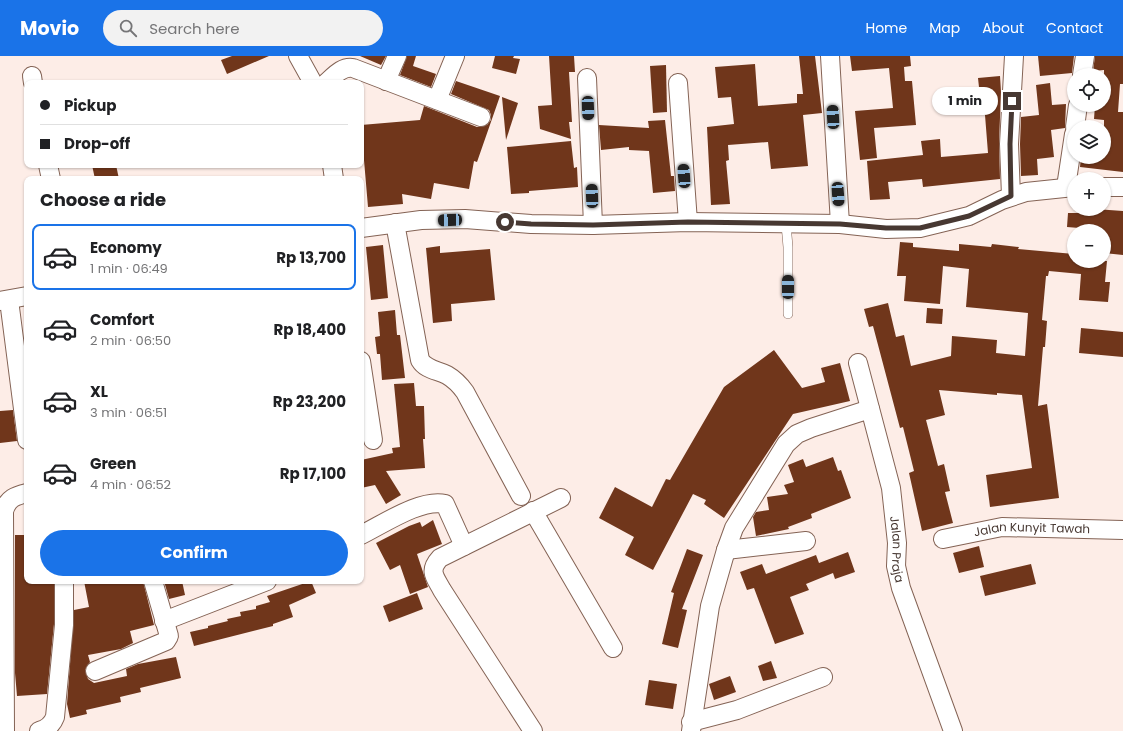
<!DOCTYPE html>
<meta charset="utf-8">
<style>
body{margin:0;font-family:Poppins,sans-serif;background:#f2f2f2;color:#202124;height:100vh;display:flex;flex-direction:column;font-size:15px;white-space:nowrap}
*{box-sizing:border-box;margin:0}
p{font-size:13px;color:#757577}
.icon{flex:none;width:22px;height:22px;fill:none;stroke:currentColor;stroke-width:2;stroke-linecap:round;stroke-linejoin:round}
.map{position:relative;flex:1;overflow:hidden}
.sheet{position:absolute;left:24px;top:120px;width:340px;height:408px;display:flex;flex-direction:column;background:#fff;border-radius:8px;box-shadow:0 1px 3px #0004}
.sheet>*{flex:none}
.hud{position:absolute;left:24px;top:24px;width:340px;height:88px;border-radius:8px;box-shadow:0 1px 3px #0004;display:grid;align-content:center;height:88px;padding:0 16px;background:#fff}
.fabs{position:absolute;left:1067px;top:12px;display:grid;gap:8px}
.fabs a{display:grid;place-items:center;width:44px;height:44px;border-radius:50%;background:#fff;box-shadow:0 1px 3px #0004;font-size:20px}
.end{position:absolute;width:18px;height:18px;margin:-9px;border:5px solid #473832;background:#fff;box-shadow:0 0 0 2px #fff}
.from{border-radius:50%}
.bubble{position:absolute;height:28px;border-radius:14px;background:#fff;box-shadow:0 1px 3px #0004;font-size:13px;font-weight:700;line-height:28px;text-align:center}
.car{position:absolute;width:12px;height:24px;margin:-12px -6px;border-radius:5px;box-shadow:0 0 3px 1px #0007;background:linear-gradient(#222 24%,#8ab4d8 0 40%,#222 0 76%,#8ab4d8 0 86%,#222 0)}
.hud b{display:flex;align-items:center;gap:14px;height:38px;font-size:15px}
.hud b+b{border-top:1px solid #e0e0e0}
.hud i{width:10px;height:10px;background:#202124}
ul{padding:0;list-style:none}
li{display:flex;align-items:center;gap:12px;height:66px;margin:0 8px 6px;padding:0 8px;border:2px solid transparent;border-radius:8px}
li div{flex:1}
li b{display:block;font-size:15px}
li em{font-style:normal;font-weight:700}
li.active{border-color:#1a73e8}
li>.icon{width:36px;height:36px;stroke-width:1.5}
h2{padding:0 16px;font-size:18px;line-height:48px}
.primary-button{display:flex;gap:8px;margin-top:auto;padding:8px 16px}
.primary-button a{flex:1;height:46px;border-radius:24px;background:#1a73e8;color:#fff;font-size:16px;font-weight:700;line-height:46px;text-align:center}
header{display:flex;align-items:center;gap:24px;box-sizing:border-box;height:56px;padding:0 20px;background:#1a73e8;color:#fff}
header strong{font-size:19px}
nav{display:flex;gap:22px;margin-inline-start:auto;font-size:14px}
.search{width:280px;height:36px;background:#f2f2f2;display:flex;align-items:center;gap:10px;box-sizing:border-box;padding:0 14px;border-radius:22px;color:#757577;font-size:15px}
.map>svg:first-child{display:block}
.building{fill:#70361b}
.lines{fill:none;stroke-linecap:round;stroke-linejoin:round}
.lane-casing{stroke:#846355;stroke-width:10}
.street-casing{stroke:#846355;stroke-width:20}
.lane{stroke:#fff;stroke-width:9}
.street{stroke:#fff;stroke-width:18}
.route{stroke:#473832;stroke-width:5}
.labels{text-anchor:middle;stroke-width:4;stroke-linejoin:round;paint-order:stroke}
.street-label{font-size:12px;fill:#473832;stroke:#fdede7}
</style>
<header>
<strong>Movio</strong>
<div class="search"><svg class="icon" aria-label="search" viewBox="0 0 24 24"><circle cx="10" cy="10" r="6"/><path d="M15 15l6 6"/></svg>Search here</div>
<nav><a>Home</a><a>Map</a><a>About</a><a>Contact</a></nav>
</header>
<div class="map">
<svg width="1123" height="675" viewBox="0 0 1123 675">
<rect width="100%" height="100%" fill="#fdede7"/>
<g class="building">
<path d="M232 0H269L227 18 221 4Z"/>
<path d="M360 0H386L381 9Z"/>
<path d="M407 0H416L413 10 436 18 431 31 400 19Z"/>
<path d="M495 0H514L513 2 520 3 516 18 492 12Z"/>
<path d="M549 0H574L575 16H569L572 66H569L571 83 540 73 538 50 552 49Z"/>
<path d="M799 0H815L822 57 803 59 808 110 771 113 768 86 728 89 729 104 726 105 730 148 711 149 707 71 734 68 731 41 718 42 715 11 755 8 758 50 797 47V38H803Z"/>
<path d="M850 0H910L911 10 904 11 905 25H912L916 69 874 72 877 102 860 104 855 55 893 52 889 12 852 15Z"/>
<path d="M1038 0H1074L1072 17 1040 20Z"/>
<path d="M1095 0H1123V28H1120L1118 56H1123V116L1080 111 1081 101H1104V64L1094 63 1095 49H1104V14L1093 15Z"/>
<path d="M666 9 667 56 653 57 650 10Z"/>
<path d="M1000 20 1001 36 999 87 1000 123 923 131 922 123 888 126 890 143 870 144 867 105 923 99 921 85 940 83 941 101 988 97 985 59H982L978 22Z"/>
<path d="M456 25 500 40 477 106 474 105 469 133 434 127 431 143 402 138 403 148 368 151 361 69 420 64 424 50 477 71 487 69 491 64V59L489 54 451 38Z"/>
<path d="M1050 27 1052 49 1066 48 1065 72 1051 74 1054 101 1037 103 1038 119 1021 120 1020 88 1021 61 1039 59 1036 29Z"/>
<path d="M502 41 518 47 506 84Z"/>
<path d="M665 64 671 120H674L675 135 653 137 649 95 629 94V91L601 94 599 69 649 72 648 65Z"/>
<path d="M571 85 574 112 577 111 578 131 529 135V137L511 138 507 91Z"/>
<path d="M92 109H116L119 123H95Z"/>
<path d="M1095 153 1123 155V199L1104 197V174L1067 171 1068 157H1095Z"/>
<path d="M900 186 913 187V191L959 195V188L991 191 992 188 1019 191 1018 193 1074 198V205H1107L1105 226H1110L1108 246 1079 244 1081 218 1049 215 1048 220H1046L1042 264 1047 265 1045 291H1043L1038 350 1047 348 1059 442 990 451 986 419 1032 412 1022 339 997 337V339L939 334 945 359 926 364 938 410 944 408 950 435 945 436 953 467 922 475 909 417 914 415 903 371 900 372 873 270 869 271 864 253 888 247 896 281 904 279 911 310 951 300 952 280 997 284 996 297 1025 300 1028 257 966 251 969 213 943 210 940 248 904 245 906 220H897Z"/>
<path d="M383 189 388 242 371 244 366 191Z"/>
<path d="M440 190V197L490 193 495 244 451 248 452 265 433 267 426 192Z"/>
<path d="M927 252 943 253 942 268 926 267Z"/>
<path d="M395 254 397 279H400L405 322 382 324 380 298H377L375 281 380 280 378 256Z"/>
<path d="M1081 272 1123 276V301L1079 297Z"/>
<path d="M774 294 802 332 825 326 821 312 840 307 850 345 793 358 724 462 704 448 706 444 693 438 653 514 625 499 634 481 599 462 615 431 652 451 666 423 670 424 724 331Z"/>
<path d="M414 327 416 350H424L425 383H423L425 412 386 415 401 439 386 448 375 429 361 432V404L393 397 392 392 400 391 394 328Z"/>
<path d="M13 354 17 385 0 387V355Z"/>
<path d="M833 401 838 415 841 414 851 442 811 458 812 462 788 471 789 473 756 480 753 461 756 456 769 454 767 441 788 438 784 429 794 426 788 409 803 403 806 411Z"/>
<path d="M433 464 442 488 417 498 428 531 410 538 400 509 390 514 376 487 409 470 420 466 422 471Z"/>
<path d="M15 479H27V525H54V568L47 638 17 640 15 617Z"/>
<path d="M979 490 984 511 959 517 953 497Z"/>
<path d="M687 493 703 499 682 553 687 554 678 592 662 588 674 537 671 536Z"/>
<path d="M848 496 855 516 835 523 833 517 806 528 809 534 790 541 804 578 775 588 754 532 747 534 740 516 762 508 766 518 816 499 819 507Z"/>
<path d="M1031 508 1036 528 985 540 980 520Z"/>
<path d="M84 525H143L154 569 130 575 133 587 121 593 88 599 90 606 85 614 88 623 94 627 127 620 126 613 138 608 176 601 181 622 140 632 141 636 120 641 121 646 86 654 87 658 70 662 67 648 74 554 89 551Z"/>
<path d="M164 525H182L185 539 169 543Z"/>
<path d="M311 525 316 537 289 549 293 561 273 568V570L194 590 190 576 208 572V570L228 565 227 563 241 560 240 556 256 553V550L270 546 267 540Z"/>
<path d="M417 537 423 553 389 566 383 550Z"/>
<path d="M771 605 777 622 763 625 758 610Z"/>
<path d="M730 620 736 636 714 644 709 628Z"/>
<path d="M649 624 677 628 673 653 645 649Z"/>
</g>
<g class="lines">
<defs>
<path id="lane" d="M786 168 788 191V258"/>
<g id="street">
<path d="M298 0 313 27"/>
<path d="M830 0 840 168"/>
<path d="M1082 19 1085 0"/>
<path d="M32 20 33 27"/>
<path d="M587 22 593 169"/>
<path d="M386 25 397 0"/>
<path d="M326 27C334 20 342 10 353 12L481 61"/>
<path d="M678 27 688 166"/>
<path d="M437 44 455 0"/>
<path d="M1075 71 1078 49"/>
<path d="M48 109 51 123"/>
<path d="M332 109 334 123"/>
<path d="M1066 131 1074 78"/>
<path d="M1104 131H1123"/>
<path d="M1011 140 1009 88 1014 0"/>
<path d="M395 167 420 304C426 314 437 314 447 319 454 323 460 329 465 336L521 440"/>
<path d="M361 172 421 164 465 163 531 168 593 169 688 166 840 168 886 173 920 172 969 160 1002 144 1026 136 1074 131"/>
<path d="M9 244 27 384"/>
<path d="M0 245 27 240"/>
<path d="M361 305 373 384"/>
<path id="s1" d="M858 307 891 432 897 487 896 510 901 532 953 675"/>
<path d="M533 455 613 592"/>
<path d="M361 479C382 469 421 442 445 448L464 490"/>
<path id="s2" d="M943 483 1002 471 1123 474"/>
<path d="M726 494 806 485"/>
<path d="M164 565 267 525"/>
<path d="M95 615 166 585 169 580 153 525"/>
<path d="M691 666 737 654 823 621"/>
<path d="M5 675 4 455C8 442 15 440 27 437"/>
<path d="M39 675C47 673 52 669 55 661L64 569V525"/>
<path d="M533 675 442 534C435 521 428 515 440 502L561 442"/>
<path d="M691 675 710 550 726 494 734 472 786 388 797 378 811 372 870 353"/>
</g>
</defs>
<use href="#lane" class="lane-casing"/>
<use href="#street" class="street-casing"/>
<use href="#lane" class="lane"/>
<use href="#street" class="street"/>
</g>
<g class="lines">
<path class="route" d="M505 166 531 168 593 169 688 166 840 168 886 172H920L969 160 1011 140 1010 88 1012 45"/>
</g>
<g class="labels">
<g class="street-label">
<text dy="4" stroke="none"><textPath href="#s2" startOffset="90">Jalan Kunyit Tawah</textPath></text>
<text dy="4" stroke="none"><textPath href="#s1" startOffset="191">Jalan Praja</textPath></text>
</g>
</g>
</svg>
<div class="fabs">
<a><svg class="icon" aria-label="locate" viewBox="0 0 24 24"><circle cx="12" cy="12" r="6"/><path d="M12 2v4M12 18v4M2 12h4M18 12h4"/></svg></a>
<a><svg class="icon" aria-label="layers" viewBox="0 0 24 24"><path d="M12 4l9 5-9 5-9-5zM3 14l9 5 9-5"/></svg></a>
<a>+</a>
<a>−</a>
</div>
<i class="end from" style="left:505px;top:166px"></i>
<i class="end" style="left:1012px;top:45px"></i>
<div class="bubble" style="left:932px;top:31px;width:66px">1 min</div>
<i class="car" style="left:588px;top:52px;rotate:178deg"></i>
<i class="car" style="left:833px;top:61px;rotate:357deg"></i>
<i class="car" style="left:684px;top:120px;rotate:356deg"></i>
<i class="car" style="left:838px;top:138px;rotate:176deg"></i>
<i class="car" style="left:592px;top:140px;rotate:358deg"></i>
<i class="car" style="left:450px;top:164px;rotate:268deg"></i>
<i class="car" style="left:788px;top:231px;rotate:0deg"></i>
<div class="hud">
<b><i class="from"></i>Pickup</b>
<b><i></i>Drop-off</b>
</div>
<section class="sheet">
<h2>Choose a ride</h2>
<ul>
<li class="active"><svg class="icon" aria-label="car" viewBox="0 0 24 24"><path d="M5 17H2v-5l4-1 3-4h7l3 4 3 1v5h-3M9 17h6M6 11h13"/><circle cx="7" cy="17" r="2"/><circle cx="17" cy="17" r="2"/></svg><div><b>Economy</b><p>1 min · 06:49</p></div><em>Rp 13,700</em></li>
<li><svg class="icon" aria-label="car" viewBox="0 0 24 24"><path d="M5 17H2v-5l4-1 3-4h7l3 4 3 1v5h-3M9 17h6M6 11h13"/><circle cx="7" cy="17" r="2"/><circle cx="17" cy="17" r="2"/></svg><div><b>Comfort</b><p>2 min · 06:50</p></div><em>Rp 18,400</em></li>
<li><svg class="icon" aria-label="car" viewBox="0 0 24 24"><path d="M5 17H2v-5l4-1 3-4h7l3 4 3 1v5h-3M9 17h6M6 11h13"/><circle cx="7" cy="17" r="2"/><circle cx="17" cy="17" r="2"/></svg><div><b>XL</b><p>3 min · 06:51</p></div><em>Rp 23,200</em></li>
<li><svg class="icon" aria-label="car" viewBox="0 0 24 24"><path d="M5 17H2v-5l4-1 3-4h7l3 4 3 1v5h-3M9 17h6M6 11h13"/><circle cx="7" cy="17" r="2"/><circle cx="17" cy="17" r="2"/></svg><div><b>Green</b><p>4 min · 06:52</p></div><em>Rp 17,100</em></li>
</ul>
<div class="primary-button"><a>Confirm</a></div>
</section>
</div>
